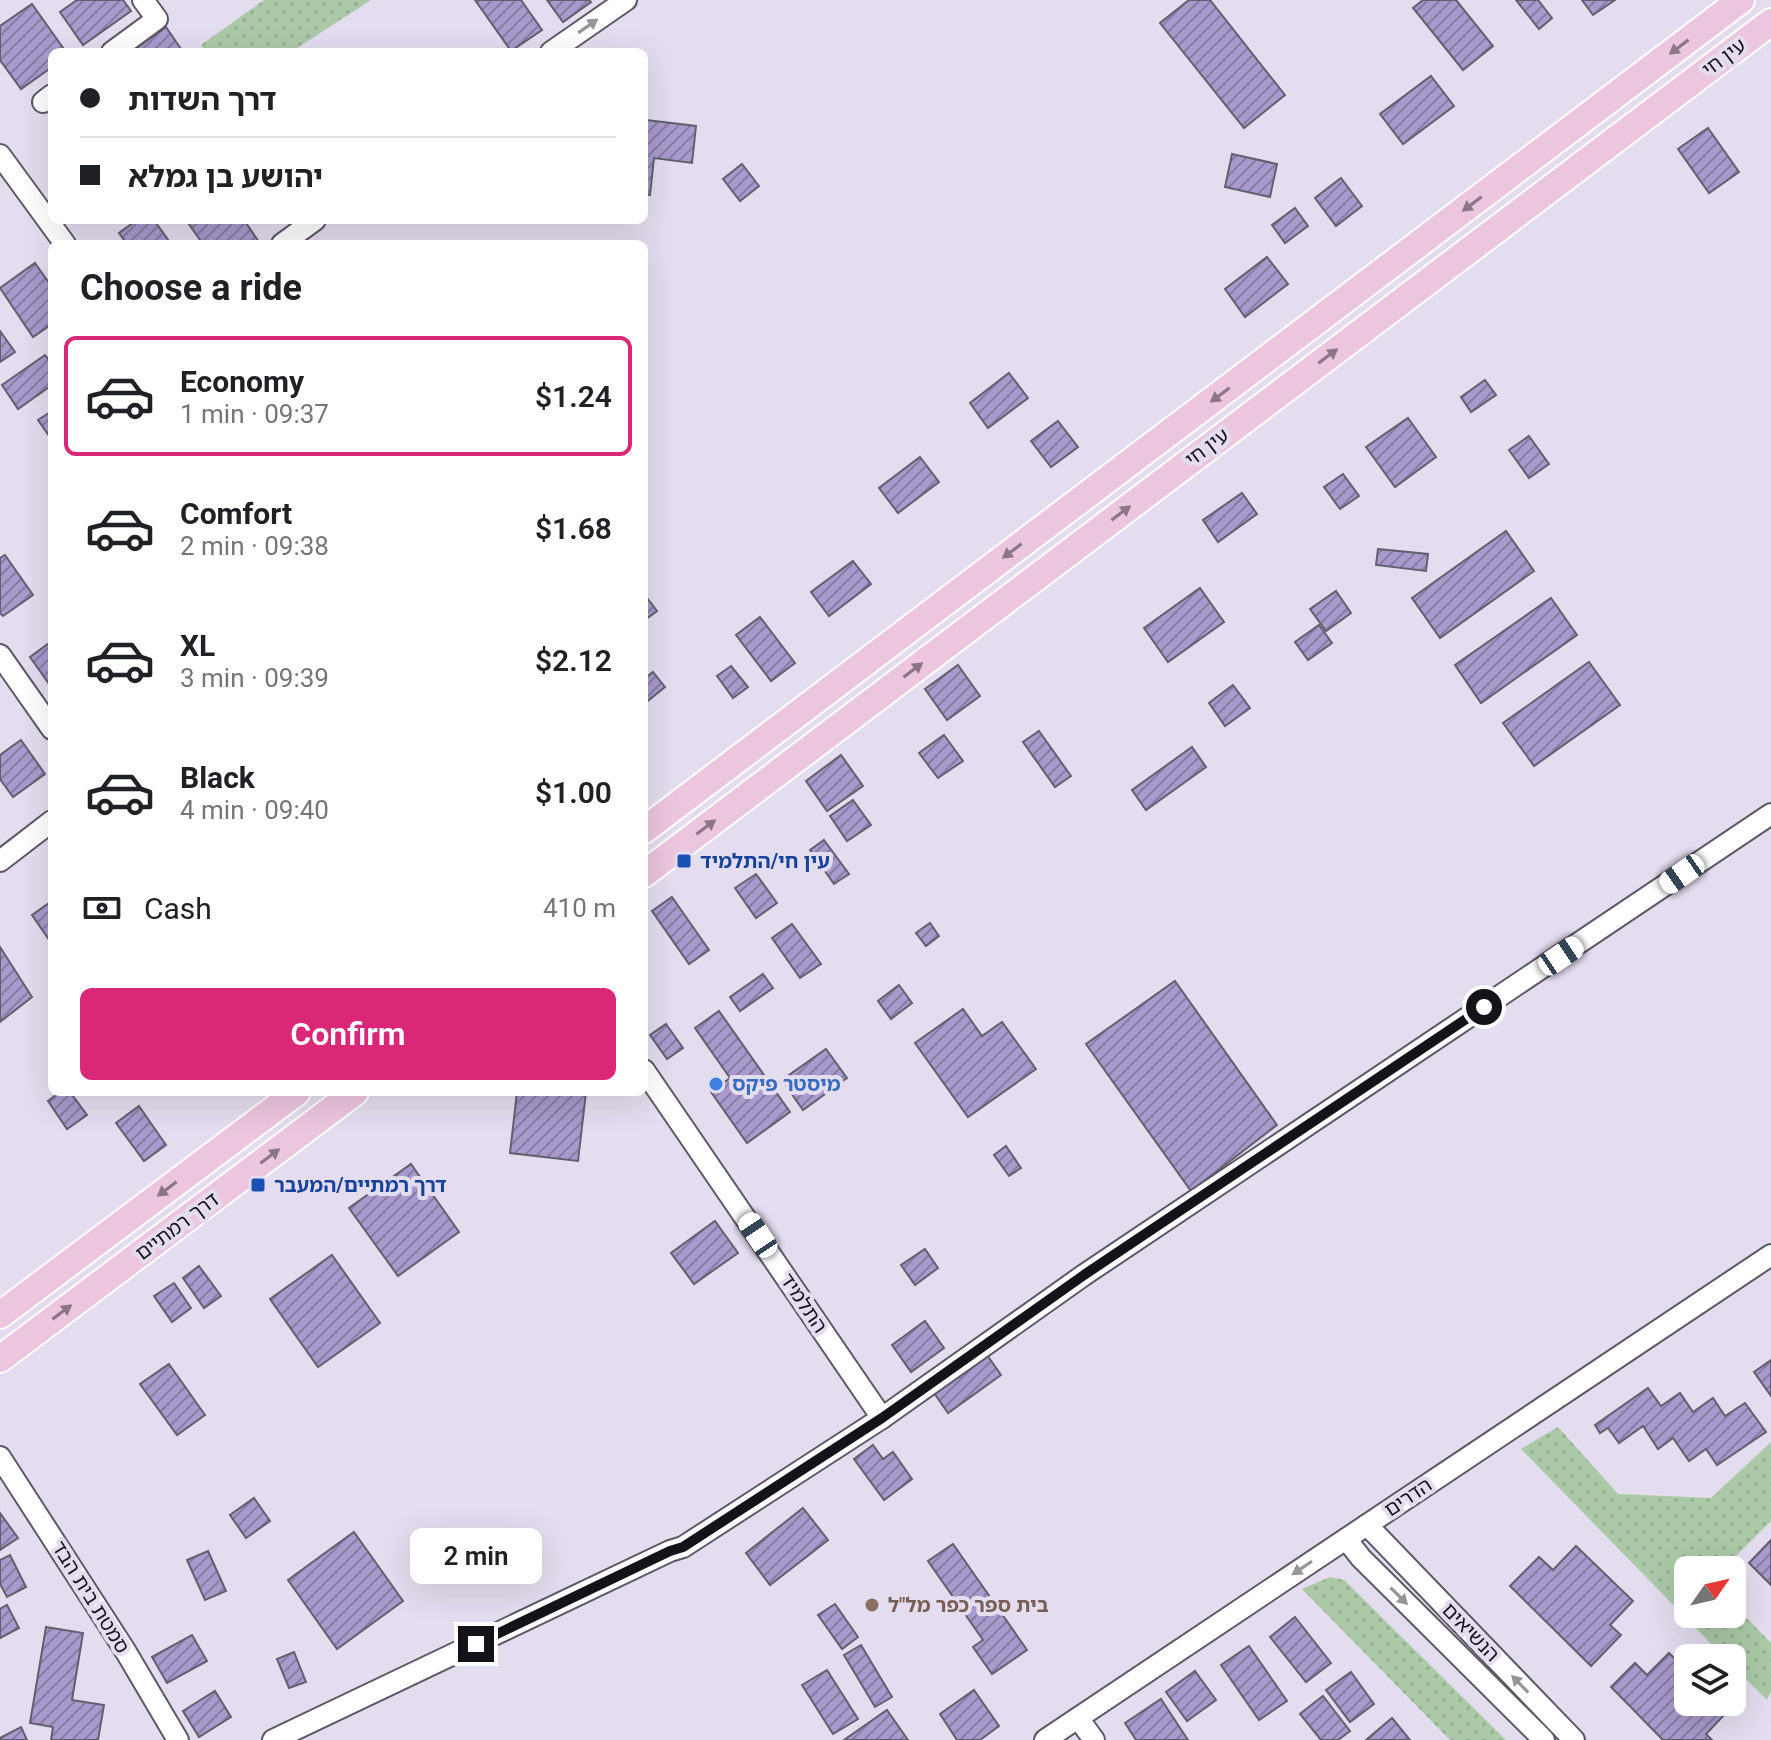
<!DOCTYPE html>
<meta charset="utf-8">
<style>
body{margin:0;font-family:Roboto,"Noto Sans Hebrew",sans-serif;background:#f2f2f2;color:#202124;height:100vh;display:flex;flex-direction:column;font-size:30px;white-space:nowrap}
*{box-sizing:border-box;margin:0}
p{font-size:26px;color:#757577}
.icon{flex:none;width:44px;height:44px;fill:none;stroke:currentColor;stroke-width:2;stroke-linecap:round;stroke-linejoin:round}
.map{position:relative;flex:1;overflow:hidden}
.sheet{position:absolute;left:48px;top:240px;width:600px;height:856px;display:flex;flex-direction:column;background:#fff;border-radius:12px;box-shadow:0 8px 32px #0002}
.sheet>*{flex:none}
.top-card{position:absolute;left:48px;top:48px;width:600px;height:176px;border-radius:12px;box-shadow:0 8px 32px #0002;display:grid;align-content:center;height:176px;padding:0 32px;background:#fff}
.needle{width:52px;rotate:56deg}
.controls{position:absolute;left:1674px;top:1556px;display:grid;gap:16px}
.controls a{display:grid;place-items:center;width:72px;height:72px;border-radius:12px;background:#fff;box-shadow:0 8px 32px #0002;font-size:40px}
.end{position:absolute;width:36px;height:36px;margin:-18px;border:10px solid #151319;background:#fff;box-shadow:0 0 0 4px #fff}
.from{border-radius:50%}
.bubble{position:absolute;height:56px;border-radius:12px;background:#fff;box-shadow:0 8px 32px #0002;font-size:26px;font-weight:600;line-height:56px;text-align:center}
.car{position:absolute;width:24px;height:48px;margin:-24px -12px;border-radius:10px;box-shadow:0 0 6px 2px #0007;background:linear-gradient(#fff 24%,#345 0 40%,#fff 0 76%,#345 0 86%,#fff 0)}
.top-card b{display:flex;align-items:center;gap:28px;height:76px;font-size:30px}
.top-card b+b{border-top:2px solid #e0e0e0}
.top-card i{width:20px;height:20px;background:#202124}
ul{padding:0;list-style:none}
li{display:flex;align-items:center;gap:24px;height:120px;margin:0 16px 12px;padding:0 16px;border:4px solid transparent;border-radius:12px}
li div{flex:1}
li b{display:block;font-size:30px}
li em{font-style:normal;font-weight:600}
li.on{border-color:#db2777}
li>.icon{width:72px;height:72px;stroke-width:1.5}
h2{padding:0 32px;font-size:36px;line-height:96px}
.pay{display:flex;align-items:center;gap:20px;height:88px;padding:0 32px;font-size:30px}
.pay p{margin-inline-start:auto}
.cta{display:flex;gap:16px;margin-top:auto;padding:16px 32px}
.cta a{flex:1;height:92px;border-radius:12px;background:#db2777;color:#fff;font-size:32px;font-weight:600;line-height:92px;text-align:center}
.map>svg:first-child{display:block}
.park{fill:url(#park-dots)}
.building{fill:url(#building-hatch);stroke:#635f6f;stroke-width:2}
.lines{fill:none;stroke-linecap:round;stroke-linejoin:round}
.minor-casing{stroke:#5d5866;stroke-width:24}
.major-casing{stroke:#fff;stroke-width:30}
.minor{stroke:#fff;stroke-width:20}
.major{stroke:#ecc5df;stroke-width:26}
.oneway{fill:#969598}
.oneway2{fill:#8b7586}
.route{stroke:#151319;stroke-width:10}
.transit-dot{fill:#1a4fb4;stroke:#e4ddef;stroke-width:3}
.shop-dot{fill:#3f7fe0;stroke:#e4ddef;stroke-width:3}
.education-dot{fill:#8d6e63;stroke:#e4ddef;stroke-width:3}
.labels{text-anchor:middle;stroke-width:8;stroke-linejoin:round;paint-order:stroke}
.street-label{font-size:20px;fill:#151319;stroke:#e4ddef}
.transit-label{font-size:20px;font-weight:bold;fill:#164399;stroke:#e4ddef;text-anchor:start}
.shop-label{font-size:20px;font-weight:bold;fill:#366cbe;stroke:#e4ddef;text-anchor:start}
.education-label{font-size:20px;font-weight:bold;fill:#785e54;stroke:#e4ddef;text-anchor:start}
</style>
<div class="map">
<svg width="1771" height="1740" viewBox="0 0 1771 1740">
<defs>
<pattern id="park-dots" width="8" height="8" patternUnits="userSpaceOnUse" patternTransform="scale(2)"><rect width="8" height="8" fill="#abc9a7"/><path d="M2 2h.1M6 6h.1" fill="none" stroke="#92ac8f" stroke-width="1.8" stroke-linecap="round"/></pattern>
<pattern id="building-hatch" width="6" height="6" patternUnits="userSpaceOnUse" patternTransform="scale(2)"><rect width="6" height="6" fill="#a89acc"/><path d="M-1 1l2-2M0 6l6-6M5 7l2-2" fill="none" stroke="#887ca5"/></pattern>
</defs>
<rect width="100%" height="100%" fill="#e4ddef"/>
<g class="park">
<path d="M264 0H371L291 52H206L201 45Z"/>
<path d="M1558 1427 1618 1494 1711 1498 1771 1442V1521L1722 1570H1688V1614H1732V1603L1771 1643V1691L1767 1700 1732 1665V1658H1725L1521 1449Z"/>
<path d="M1330 1577 1344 1580 1506 1740H1450L1302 1589Z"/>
</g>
<g class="building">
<path d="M77 0H123L131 11 83 45 60 12Z"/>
<path d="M475 0H521L542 30 511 51Z"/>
<path d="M547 0H589L591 2 563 22Z"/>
<path d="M1189 0H1210L1285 95 1244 128 1160 23Z"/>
<path d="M1423 0H1456L1493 46 1463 70 1413 8Z"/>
<path d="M1516 0H1538L1552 18 1539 29Z"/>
<path d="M1582 0H1615L1593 15Z"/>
<path d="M32 4 66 52H52V67L21 89 0 60V26Z"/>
<path d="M166 27 183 52H131Z"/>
<path d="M1431 76 1454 106 1403 144 1380 114Z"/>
<path d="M646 120 696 126 692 163 654 158 650 195 644 194V134Z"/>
<path d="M1708 128 1739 172 1709 193 1678 149Z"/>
<path d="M1232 154 1277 164 1270 197 1225 187Z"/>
<path d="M742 164 759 186 740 201 723 179Z"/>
<path d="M1341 178 1362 206 1336 226 1315 198Z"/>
<path d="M1295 208 1308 226 1285 243 1272 225Z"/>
<path d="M137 220H154L171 244H127L119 233Z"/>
<path d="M186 220H244L259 242 256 244H203Z"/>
<path d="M1267 257 1288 284 1245 317 1225 289Z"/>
<path d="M35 263 52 287V324L33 337 0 288Z"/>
<path d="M0 331 15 352 0 362Z"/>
<path d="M45 355 52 364V385L18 409 2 385Z"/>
<path d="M1009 373 1028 398 988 428 970 403Z"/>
<path d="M1485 380 1496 395 1471 412 1461 397Z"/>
<path d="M52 411V440L38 420Z"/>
<path d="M1408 418 1436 457 1395 487 1366 447Z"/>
<path d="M1058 421 1078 447 1051 467 1031 441Z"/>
<path d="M1529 436 1549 464 1529 478 1509 450Z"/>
<path d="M920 457 939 482 898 513 879 488Z"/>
<path d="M1343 474 1359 496 1340 509 1324 487Z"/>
<path d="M1242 493 1257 514 1218 542 1203 520Z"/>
<path d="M1506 531 1534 571 1440 638 1412 598Z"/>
<path d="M1378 549 1428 554 1426 571 1376 565Z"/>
<path d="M5 555 33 595 3 616 0 613V558Z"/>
<path d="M853 561 871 584 829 616 811 592Z"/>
<path d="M1200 588 1224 622 1168 662 1144 628Z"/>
<path d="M1336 591 1351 613 1326 631 1310 609Z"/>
<path d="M644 594 657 611 646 619 644 616Z"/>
<path d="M1551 598 1577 635 1481 703 1455 665Z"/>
<path d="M760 617 795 663 771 681 736 635Z"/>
<path d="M1319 625 1332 643 1308 660 1295 642Z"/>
<path d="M52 641V688L30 657Z"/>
<path d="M1589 662 1620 705 1534 766 1503 723Z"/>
<path d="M958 665 980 696 947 720 925 689Z"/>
<path d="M731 666 748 687 733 698 717 676Z"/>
<path d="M653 672 665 687 644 704V679Z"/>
<path d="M1233 685 1250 708 1225 726 1209 703Z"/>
<path d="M1039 731 1071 776 1055 787 1023 742Z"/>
<path d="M944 735 963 761 938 778 919 753Z"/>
<path d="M21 740 45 774 13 797 0 779V755Z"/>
<path d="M1192 747 1206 767 1146 810 1132 790Z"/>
<path d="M841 755 863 786 827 811 806 781Z"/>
<path d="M853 800 871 825 847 841 830 816Z"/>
<path d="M824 840 849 874 834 884 810 850Z"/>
<path d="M756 874 777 903 756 918 735 888Z"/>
<path d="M672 897 709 950 689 964 652 911Z"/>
<path d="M52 901V944L32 915Z"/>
<path d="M930 923 939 936 926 946 916 933Z"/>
<path d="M792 924 821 964 800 978 772 938Z"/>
<path d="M0 947 32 997 0 1022Z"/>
<path d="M763 974 773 988 740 1011 730 997Z"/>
<path d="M1175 981 1277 1125 1191 1191 1086 1044Z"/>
<path d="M899 985 912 1003 891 1019 878 1001Z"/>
<path d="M963 1009 982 1036 1002 1022 1036 1069 968 1117 915 1043Z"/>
<path d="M719 1011 790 1112 747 1143 711 1092 730 1078 695 1028Z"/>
<path d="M666 1024 683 1048 667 1059 650 1035Z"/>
<path d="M826 1049 847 1078 803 1110 782 1080Z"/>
<path d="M60 1092H70L87 1115 67 1129 48 1101Z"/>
<path d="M517 1092H586L578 1161 510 1153Z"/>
<path d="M139 1106 166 1145 144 1161 116 1123Z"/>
<path d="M1006 1146 1021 1168 1009 1176 994 1155Z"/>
<path d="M411 1164 459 1232 398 1276 349 1208Z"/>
<path d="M715 1221 738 1253 694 1284 671 1253Z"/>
<path d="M925 1249 938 1268 915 1285 901 1265Z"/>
<path d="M332 1255 380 1323 318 1367 270 1299Z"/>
<path d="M199 1266 221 1296 204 1308 183 1278Z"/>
<path d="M174 1283 191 1308 172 1322 154 1296Z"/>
<path d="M925 1321 944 1348 911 1372 892 1345Z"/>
<path d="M985 1352 1001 1375 948 1413 932 1390Z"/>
<path d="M1771 1360V1396L1754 1372Z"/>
<path d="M169 1364 205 1415 177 1435 140 1384Z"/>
<path d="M1648 1388 1661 1406 1680 1393 1693 1412 1713 1398 1725 1416 1745 1403 1766 1432 1717 1465 1706 1449 1689 1461 1673 1438 1658 1449 1643 1426 1619 1443 1608 1428 1600 1433 1595 1425Z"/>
<path d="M873 1445 883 1459 893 1452 912 1479 884 1500 854 1459Z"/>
<path d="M254 1498 270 1521 246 1538 230 1515Z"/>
<path d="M803 1508 828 1540 770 1585 746 1553Z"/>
<path d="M0 1513 18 1538 0 1550Z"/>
<path d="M354 1532 403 1601 337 1649 288 1580Z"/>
<path d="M1771 1540V1585L1749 1563Z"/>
<path d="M953 1544 1027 1650 992 1674 973 1647 983 1640 928 1561Z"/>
<path d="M1576 1546 1633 1601 1610 1625 1621 1635 1591 1666 1510 1586 1539 1557 1553 1570Z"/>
<path d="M208 1551 226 1591 205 1600 187 1560Z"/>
<path d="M10 1555 26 1587 7 1597 0 1584V1560Z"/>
<path d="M835 1604 858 1637 842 1649 818 1615Z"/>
<path d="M7 1605 19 1628 0 1638V1609Z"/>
<path d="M1295 1617 1331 1663 1306 1682 1270 1637Z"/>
<path d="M46 1627 83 1633 72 1700 104 1705 98 1740H51L53 1727 30 1723Z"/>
<path d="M192 1635 207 1661 167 1683 152 1657Z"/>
<path d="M861 1645 892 1697 875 1707 844 1655Z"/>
<path d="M1249 1646 1287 1701 1259 1720 1221 1665Z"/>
<path d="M294 1652 306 1682 289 1688 277 1659Z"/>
<path d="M1669 1653 1688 1672V1702H1718L1727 1712 1706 1734 1712 1740H1663L1611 1687 1635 1663 1647 1675Z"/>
<path d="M827 1670 858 1719 833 1734 802 1685Z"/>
<path d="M1195 1671 1216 1700 1187 1721 1166 1692Z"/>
<path d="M1351 1672 1374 1704 1350 1722 1326 1690Z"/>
<path d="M974 1690 999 1726 980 1740H957L940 1714Z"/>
<path d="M215 1691 231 1717 199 1737 183 1711Z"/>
<path d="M1323 1696 1350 1731 1338 1740H1321L1300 1714Z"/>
<path d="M1161 1699 1188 1740H1136L1125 1723Z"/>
<path d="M887 1710 908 1740H844Z"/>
<path d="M1392 1718 1410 1740H1366Z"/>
<path d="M21 1727 27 1740H0V1738Z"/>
</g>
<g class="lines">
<defs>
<g id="minor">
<path d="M112 52 157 19 143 0"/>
<path d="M551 52 626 0"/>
<path d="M43 102 52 95"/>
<path d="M0 155 65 244"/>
<path d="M282 244 315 220"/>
<path d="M0 655 52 729"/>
<path d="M0 861 52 821"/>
<path d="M644 1070 882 1418"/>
<path d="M0 1457 126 1652 178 1740"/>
<path d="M1367 1525 1574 1740"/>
<path d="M1346 1539 1361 1558 1544 1740"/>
<path d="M1078 1718 1094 1740"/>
<path d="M273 1740 670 1551 683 1547 882 1418 1084 1275 1771 814"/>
<path d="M1045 1740 1771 1255"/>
</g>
<g id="major">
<path d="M644 830 1741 0"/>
<path d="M644 874 1771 22"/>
<path d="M0 1315 297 1092"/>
<path d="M0 1359 355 1092"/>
</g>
</defs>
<use href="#minor" class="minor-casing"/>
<use href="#major" class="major-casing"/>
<use href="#minor" class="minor"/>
<use href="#major" class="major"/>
</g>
<defs><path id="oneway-solid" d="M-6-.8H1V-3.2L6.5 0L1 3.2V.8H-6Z" transform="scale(2)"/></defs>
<g class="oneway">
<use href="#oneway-solid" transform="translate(588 26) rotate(-35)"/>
<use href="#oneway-solid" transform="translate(1302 1568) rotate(146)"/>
<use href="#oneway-solid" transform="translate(1399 1596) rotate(45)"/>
<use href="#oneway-solid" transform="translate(1520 1684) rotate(-134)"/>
</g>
<g class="oneway2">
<use href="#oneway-solid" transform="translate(1679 47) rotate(143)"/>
<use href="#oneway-solid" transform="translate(1472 204) rotate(143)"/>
<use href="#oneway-solid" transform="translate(1328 356) rotate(-37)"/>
<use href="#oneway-solid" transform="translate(1220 395) rotate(143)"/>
<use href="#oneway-solid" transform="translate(1121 513) rotate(-37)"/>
<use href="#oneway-solid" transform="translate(1012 551) rotate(143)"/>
<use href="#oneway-solid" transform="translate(913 670) rotate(-37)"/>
<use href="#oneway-solid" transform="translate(706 827) rotate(-37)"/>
<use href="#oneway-solid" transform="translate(270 1156) rotate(-37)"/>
<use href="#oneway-solid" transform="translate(167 1189) rotate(143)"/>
<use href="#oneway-solid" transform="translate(62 1312) rotate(-37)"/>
</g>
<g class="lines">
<path class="route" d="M476 1644 670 1551 683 1547 882 1418 1084 1275 1484 1007"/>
</g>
<g class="transit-dot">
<rect x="676" y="853" width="16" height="16" rx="4"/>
<rect x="250" y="1177" width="16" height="16" rx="4"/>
</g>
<circle class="shop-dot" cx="716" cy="1084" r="8"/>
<circle class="education-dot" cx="872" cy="1605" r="8"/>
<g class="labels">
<g class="street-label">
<text transform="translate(1724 57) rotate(-37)" y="7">עין חי</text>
<text transform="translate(1207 447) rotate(-37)" y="7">עין חי</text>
<text transform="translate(177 1226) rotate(-37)" y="7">דרך רמתיים</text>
<text transform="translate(804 1303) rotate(56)" y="7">התלמיד</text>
<text transform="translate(1408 1497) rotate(-34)" y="7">הדרים</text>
<text transform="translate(91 1597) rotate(58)" y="7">סמטת בית הבד</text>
<text transform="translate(1471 1632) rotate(46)" y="7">הנשיאים</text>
</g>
<g class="transit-label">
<text x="700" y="868">עין חי/התלמיד</text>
<text x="274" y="1192">דרך רמתיים/המעבר</text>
</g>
<g class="shop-label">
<text x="732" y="1091">מיסטר פיקס</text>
</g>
<g class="education-label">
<text x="888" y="1612">בית ספר כפר מל"ל</text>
</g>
</g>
</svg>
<div class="controls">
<a><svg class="needle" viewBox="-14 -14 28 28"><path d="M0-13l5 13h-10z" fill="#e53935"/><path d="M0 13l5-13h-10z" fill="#757577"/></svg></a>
<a><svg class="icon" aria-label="layers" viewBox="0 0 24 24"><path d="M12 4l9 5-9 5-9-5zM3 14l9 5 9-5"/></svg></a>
</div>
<i class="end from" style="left:1484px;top:1007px"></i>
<i class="end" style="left:476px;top:1644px"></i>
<div class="bubble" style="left:410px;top:1528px;width:132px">2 min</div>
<i class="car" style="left:1682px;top:874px;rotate:235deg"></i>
<i class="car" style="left:1561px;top:956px;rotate:56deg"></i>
<i class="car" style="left:758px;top:1235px;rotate:326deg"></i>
<div class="top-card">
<b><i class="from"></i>דרך השדות</b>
<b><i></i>יהושע בן גמלא</b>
</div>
<section class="sheet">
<h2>Choose a ride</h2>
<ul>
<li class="on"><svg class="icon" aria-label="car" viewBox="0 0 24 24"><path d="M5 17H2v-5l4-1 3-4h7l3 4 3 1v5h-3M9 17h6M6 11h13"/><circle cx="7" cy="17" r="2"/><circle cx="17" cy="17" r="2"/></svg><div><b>Economy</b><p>1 min · 09:37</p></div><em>$1.24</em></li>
<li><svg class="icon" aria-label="car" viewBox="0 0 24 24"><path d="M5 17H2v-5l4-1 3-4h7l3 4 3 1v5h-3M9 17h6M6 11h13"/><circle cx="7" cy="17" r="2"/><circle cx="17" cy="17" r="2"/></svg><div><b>Comfort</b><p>2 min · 09:38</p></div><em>$1.68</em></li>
<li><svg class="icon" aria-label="car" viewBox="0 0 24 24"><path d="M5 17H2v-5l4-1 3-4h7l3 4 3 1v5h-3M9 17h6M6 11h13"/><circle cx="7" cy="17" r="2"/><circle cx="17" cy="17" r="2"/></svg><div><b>XL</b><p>3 min · 09:39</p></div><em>$2.12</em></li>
<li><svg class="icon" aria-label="car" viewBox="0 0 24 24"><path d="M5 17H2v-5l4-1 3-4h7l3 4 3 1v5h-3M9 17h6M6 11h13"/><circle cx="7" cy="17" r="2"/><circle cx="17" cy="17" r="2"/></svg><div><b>Black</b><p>4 min · 09:40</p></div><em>$1.00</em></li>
</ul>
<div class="pay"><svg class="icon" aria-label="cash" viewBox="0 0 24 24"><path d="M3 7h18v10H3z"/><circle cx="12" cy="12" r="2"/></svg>Cash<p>410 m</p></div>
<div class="cta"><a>Confirm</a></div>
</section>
</div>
